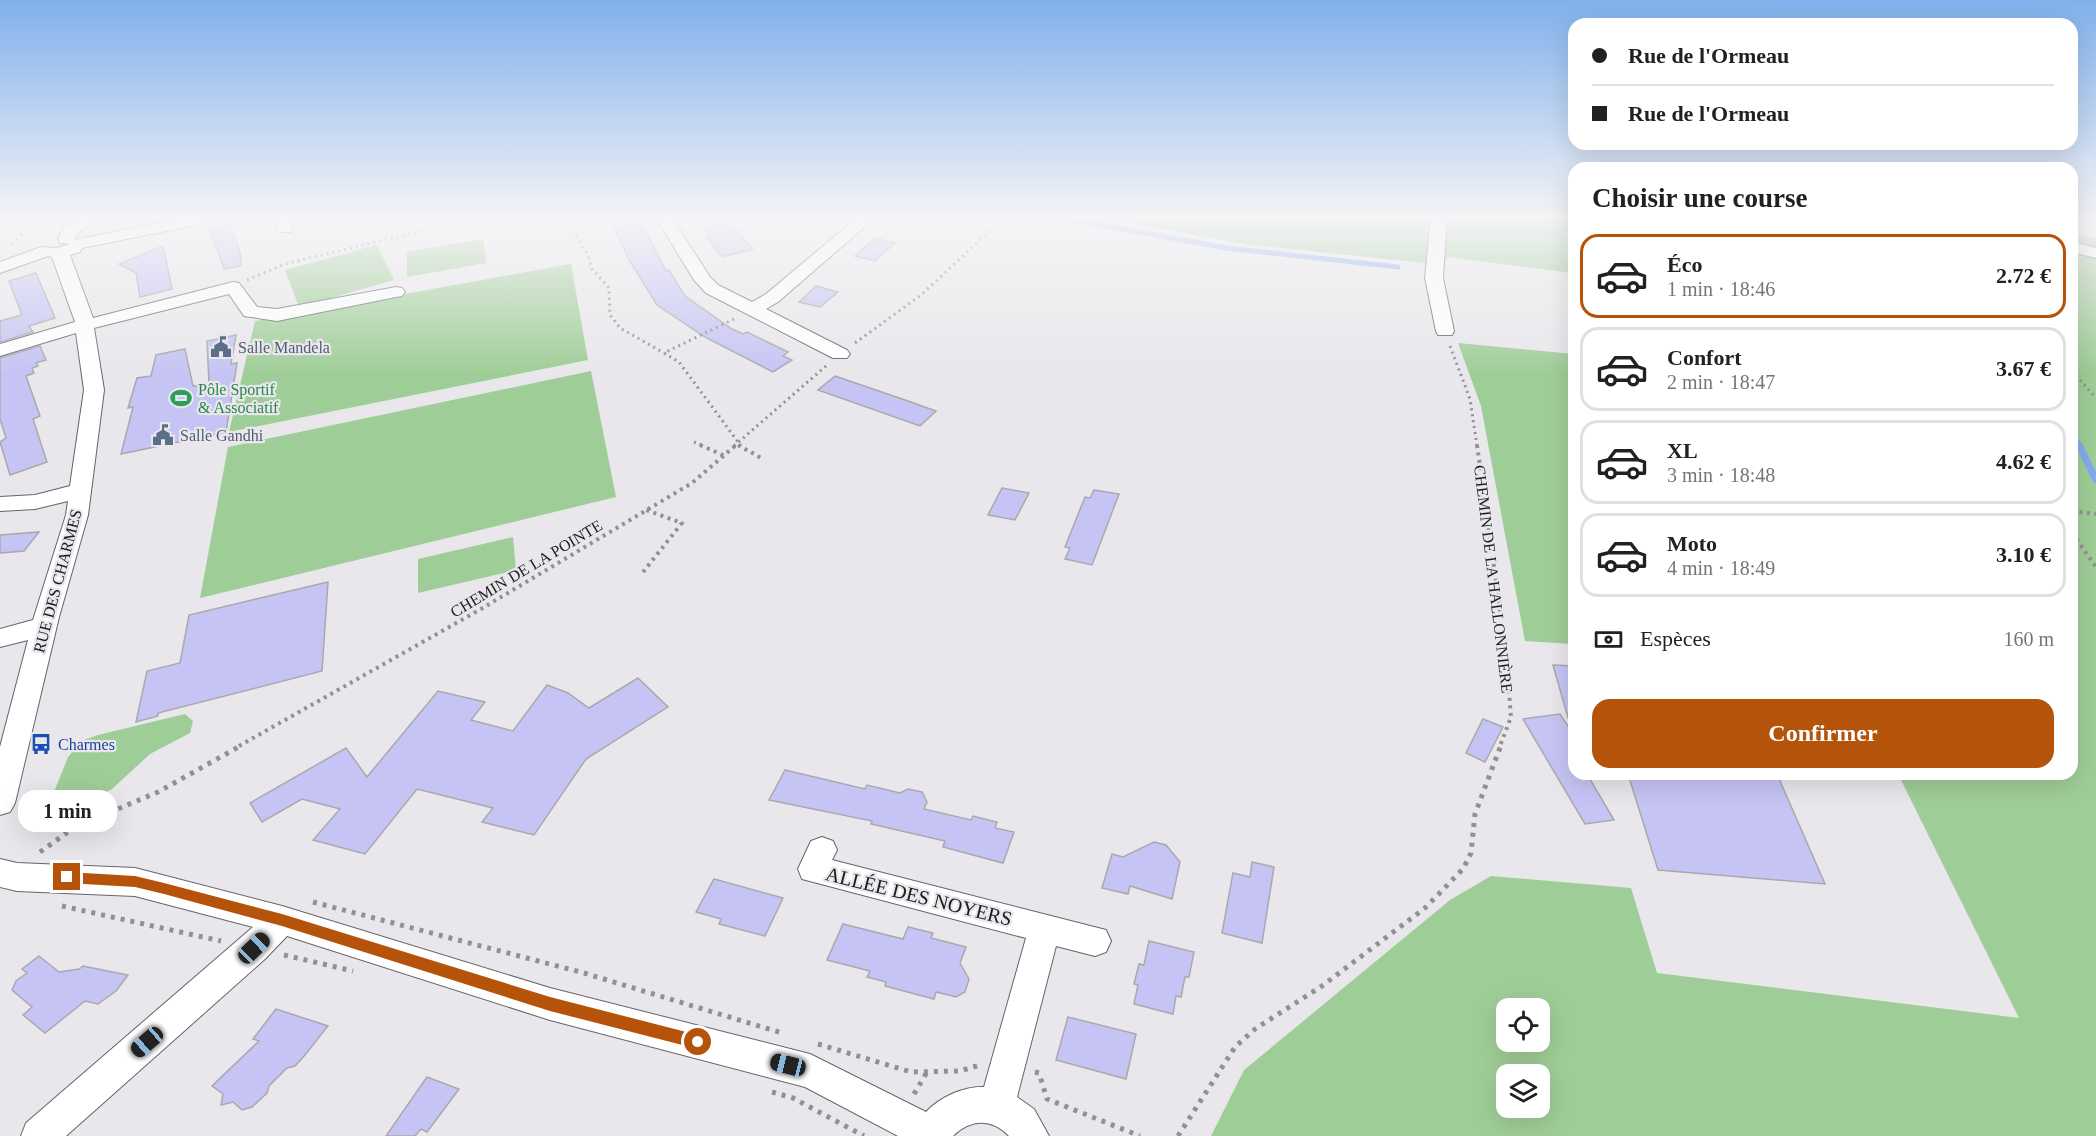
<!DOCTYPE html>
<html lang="fr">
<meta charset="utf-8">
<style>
body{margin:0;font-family:"Times New Roman",serif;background:#f6f6f6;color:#202124;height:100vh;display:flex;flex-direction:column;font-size:22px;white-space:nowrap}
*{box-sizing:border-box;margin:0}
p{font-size:20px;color:#757577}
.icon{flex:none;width:33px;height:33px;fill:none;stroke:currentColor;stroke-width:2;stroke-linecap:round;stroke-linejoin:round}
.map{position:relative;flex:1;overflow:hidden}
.drawer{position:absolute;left:1568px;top:162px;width:510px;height:618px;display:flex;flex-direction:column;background:#fff;border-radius:18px;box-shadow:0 6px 24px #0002}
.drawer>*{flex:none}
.hud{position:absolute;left:1568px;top:18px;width:510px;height:132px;border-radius:18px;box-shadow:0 6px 24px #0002;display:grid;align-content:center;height:132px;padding:0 24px;background:#fff}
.fabs{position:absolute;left:1496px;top:998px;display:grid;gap:12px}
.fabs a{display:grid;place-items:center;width:54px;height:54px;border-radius:12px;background:#fff;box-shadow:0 6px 24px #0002;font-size:30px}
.end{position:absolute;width:27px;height:27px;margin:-14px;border:8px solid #b45309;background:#fff;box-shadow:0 0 0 3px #fff}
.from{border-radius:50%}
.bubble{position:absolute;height:42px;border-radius:18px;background:#fff;box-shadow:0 6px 24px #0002;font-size:20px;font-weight:600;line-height:42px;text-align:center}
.car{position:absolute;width:18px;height:36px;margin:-18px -9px;border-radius:8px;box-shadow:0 0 4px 2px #0007;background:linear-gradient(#222 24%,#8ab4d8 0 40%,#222 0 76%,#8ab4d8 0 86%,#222 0)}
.hud b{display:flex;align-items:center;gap:21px;height:57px;font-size:22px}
.hud b+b{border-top:2px solid #e0e0e0}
.hud i{width:15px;height:15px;background:#202124}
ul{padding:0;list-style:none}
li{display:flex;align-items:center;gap:18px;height:84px;margin:0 12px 9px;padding:0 12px;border:3px solid #e0e0e0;border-radius:18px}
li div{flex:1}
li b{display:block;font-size:22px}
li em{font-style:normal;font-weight:600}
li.on{border-color:#b45309}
li>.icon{width:54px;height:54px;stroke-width:1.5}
h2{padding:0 24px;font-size:27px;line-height:72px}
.pay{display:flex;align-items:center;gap:15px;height:66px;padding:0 24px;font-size:22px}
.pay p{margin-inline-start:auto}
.action{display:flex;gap:12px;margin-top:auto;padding:12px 24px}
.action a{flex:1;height:69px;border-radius:18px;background:#b45309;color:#fff;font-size:24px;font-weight:600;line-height:69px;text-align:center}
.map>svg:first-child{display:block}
.green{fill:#9fcd97;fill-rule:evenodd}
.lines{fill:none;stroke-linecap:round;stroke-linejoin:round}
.stream-far1{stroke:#84aaf1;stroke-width:5}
.stream{stroke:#84aaf1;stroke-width:7}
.building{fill:#c5c4f4;stroke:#a9a9ad;stroke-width:1.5}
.minor-casing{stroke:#656468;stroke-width:2}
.path-far2{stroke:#919093;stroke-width:3;stroke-dasharray:2 4;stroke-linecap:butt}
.path-far1{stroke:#919093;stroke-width:4;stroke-dasharray:3 4.5;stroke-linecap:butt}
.path{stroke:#919093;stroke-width:5;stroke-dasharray:4 6;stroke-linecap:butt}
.minor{fill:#fff;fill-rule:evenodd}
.route{fill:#b45309}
.labels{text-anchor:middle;stroke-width:4.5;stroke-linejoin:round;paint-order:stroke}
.service-label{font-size:16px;fill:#4e5e75;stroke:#e9e7eb;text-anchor:start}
.leisure-label{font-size:16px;fill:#27864d;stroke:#e9e7eb;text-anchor:start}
.street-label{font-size:16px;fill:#1c1b1d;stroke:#e9e7eb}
.transit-label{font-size:16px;fill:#164399;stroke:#e9e7eb;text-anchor:start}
.near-street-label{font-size:20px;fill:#1c1b1d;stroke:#e9e7eb}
</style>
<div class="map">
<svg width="2096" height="1136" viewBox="0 0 2096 1136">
<rect width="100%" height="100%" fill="#e9e7eb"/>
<g class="green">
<path d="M1094 216H1573V273L1448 257 1443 265 1244 244Z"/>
<path d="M2072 234 2096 238V1136H1211L1244 1070 1450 900 1491 876 1631 888 1657 973 2019 1018 1898 774H2072ZM1506 1008H1539V1041H1506ZM1506 1074H1539V1107H1506Z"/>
<path d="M483 239 486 263 407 277V252Z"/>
<path d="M377 245 394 280 299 307 285 270Z"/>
<path d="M571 264 588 360 229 432 255 321Z"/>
<path d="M1458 343 1573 354V644L1525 641 1481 406Z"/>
<path d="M591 371 616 497 200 598 228 447Z"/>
<path d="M513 537 516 570 418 593V559Z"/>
<path d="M185 714 193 721 190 733 150 754 112 789 79 806 58 809 54 792 68 757 81 741 98 735Z"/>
</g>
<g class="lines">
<g class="stream-far1">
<path d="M1051 216 1227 248 1398 267"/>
<path d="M2072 433 2080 446"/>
</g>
<path class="stream" d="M2079 445 2096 480"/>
</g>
<g class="building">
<path d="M613 216H633L638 225 642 224 666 271 669 270 685 296 732 329 743 334 747 332 788 352 783 356 792 360 773 372 705 337 657 305 629 260 611 221 616 220Z"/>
<path d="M724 218 734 231 737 230 753 249 722 257 707 238 711 237 701 224Z"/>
<path d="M230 225 240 252 241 266 224 269 210 230Z"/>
<path d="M875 238 895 243 875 261 855 256Z"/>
<path d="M163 246 172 289 140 297 136 273 119 264Z"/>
<path d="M36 273 55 318 29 326 33 332 0 342V321L22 315 9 281Z"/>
<path d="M816 286 838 292 820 307 799 302Z"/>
<path d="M236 335 231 364 237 363 226 432 121 454 133 407 128 408 137 378 151 376 156 355 185 349 193 386 209 384 207 341Z"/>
<path d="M40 346 46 360 36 363 38 366 32 368 34 373 26 376 40 416 33 419 47 462 10 475 0 442 6 438 0 419V358Z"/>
<path d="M835 376 908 401 936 411 920 426 818 390Z"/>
<path d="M1002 488 1029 493 1015 520 988 515Z"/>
<path d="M1094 490 1119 494 1092 565 1065 559 1070 548 1065 547 1085 497 1090 498Z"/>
<path d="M39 532 24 551 0 553V535Z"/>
<path d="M328 582 322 671 158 713V716L136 722 147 671 180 663 189 615Z"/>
<path d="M1553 665 1574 666V717L1568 718Z"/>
<path d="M638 678 668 707 586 759 534 835 482 822 493 808 417 789 365 854 313 840 340 809 302 799 262 822 250 803 346 748 367 777 438 691 485 702 471 720 513 731 547 685 568 693 589 708Z"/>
<path d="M1560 714 1574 735V774H1587L1614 820 1585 824 1523 719Z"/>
<path d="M1483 719 1503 727 1485 762 1466 753Z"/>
<path d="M785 770 865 789 867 785 900 793 908 789 922 792 927 802 924 809 971 820 973 816 997 822 995 828 1014 832 1003 863 943 847 945 841 871 824 872 821 769 800Z"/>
<path d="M1628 774H1777L1825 884 1658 870Z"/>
<path d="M1154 842 1166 845 1180 862 1172 899 1130 886 1128 894 1102 888 1112 854 1123 857Z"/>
<path d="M1252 862 1274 867 1262 943 1222 933 1233 873 1250 877Z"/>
<path d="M714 879 783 898 765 936 719 924 721 919 696 912Z"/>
<path d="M843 924 903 939 908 927 933 933 931 938 966 947 960 963 969 979 965 992 956 997 936 992 934 999 885 986 886 982 867 977 870 971 827 960Z"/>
<path d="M1149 941 1194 952 1189 977H1185L1181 997 1176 996 1173 1014 1134 1004 1138 985 1134 984 1139 964 1144 965Z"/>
<path d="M39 956 59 972 79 969 83 966 128 975 116 991 98 1004 85 1001 45 1033 23 1015 32 1007 12 990 16 981 27 973 22 969Z"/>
<path d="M276 1009 328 1026 305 1055 295 1066 287 1068 269 1086 267 1093 252 1107 242 1110 233 1102 221 1105 223 1094 212 1086 259 1041 253 1039Z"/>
<path d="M1068 1017 1136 1034 1126 1079 1056 1060Z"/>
<path d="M427 1077 459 1089 427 1132 421 1129 415 1136H386Z"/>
</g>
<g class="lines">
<defs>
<g id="minor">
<path d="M81 216H100L77 234 74 240 193 216H224L216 221 82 248 80 252 70 255 93 318 233 282 239 283 257 307 277 309 396 287 402 288 405 292 402 296 396 297 277 321 244 316 229 294 94 328 104 390 88 515 59 617 15 803 10 812 0 815V747L28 640 0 647V629L33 620 66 515 68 501 35 509 0 511V497L35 495 70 486 84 390 76 333 0 356V344L75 322 52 257 48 256 0 273V262L41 247 56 248 71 244 60 243 58 239 64 227Z"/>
<path d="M272 216H288L293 228 291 232H279Z"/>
<path d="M660 216H676L674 221 710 277 718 285 752 302 766 294 859 216H877L778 302 766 309 847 350 850 354 847 358H833L706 293 694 280 658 221Z"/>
<path d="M1431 216H1447L1443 278 1454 331 1452 335H1438L1436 331 1425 278Z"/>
<path d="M2072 242 2096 248V258L2072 252Z"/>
<path d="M822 837 833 841 837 850 832 860 1106 930 1111 941 1106 952 1095 956 1056 946 1017 1097 1034 1109 1049 1136H1009C991 1118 971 1119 953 1136H898L805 1087 550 1020 287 936 265 959 66 1136H21L26 1123 253 927 135 896 17 891 0 887V859L17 863 135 868 282 906 550 988 810 1054 926 1112C940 1097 964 1086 984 1087L1026 938 802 879 798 869 811 841Z"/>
</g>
</defs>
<use href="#minor" class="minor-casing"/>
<g class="path-far2">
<path d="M563 216 587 253 592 269 609 288 610 315 620 328 664 353"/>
<path d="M12 244 24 232"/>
<path d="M247 280 285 264 483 216"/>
<path d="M734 319 664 353 679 362 741 446"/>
<path d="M855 343 921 295 1006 216"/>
<path d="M1450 346 1470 399 1477 446"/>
<path d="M2072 371 2096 398"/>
<path d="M694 442 704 446"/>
<path d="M734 446 826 366"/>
</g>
<g class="path-far1">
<path d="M700 445 725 456"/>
<path d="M738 445 763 459"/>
<path d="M1477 445 1506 653 1511 717 1500 746"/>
<path d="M2072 511 2096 514"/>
<path d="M2072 533 2096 567"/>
<path d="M643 572 682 523 646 510"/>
<path d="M239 746 481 609 692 483 736 445"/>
</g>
<g class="path">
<path d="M40 852 75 827 158 792 242 745"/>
<path d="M313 902 584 973 782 1033"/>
<path d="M62 906 221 941"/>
<path d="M284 955 353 971"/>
<path d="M818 1044 911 1072 960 1071 980 1065"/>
<path d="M1035 1072 1039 1073 1047 1099 1140 1136"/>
<path d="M772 1092 793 1098 864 1136"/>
<path d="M914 1094 927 1072"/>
<path d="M1178 1136 1235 1047 1255 1029 1322 986 1425 908 1463 869 1471 853 1475 814 1501 745"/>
</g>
<use href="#minor" class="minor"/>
</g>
<linearGradient id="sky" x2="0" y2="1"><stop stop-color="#80b0ec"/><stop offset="0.58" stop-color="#f5f4f6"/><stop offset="1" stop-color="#f5f4f6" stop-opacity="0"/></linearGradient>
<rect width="2096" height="375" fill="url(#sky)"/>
<path class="route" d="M67 872 135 876 164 883 282 914 550 997 698 1035 703 1037 705 1042 703 1047 698 1049 550 1011 282 926 164 894 135 887 67 883 61 877Z"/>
<defs>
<symbol id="civic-bare" viewBox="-9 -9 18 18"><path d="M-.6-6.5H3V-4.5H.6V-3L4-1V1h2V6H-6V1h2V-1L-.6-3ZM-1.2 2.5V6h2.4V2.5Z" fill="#5c6f8a" stroke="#e9e7eb" stroke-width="2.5" paint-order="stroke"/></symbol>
<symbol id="stadium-bare" viewBox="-9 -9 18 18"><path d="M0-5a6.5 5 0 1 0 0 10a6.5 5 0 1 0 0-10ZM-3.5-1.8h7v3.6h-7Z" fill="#2e9e5b" stroke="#e9e7eb" stroke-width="2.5" paint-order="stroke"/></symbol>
<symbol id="bus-bare" viewBox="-9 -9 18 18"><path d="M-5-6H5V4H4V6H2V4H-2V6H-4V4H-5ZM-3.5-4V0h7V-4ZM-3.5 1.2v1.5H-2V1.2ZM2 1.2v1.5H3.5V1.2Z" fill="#1a4fb4" stroke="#e9e7eb" stroke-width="2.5" paint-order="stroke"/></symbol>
</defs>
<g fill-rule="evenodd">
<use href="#civic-bare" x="206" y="332" width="30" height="30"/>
<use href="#stadium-bare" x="166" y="383" width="30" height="30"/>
<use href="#civic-bare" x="148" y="420" width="30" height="30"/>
<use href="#bus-bare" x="26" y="729" width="30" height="30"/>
</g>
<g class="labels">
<g class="service-label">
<text x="238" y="353">Salle Mandela</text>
<text x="180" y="441">Salle Gandhi</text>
</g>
<g class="leisure-label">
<text x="198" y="395">Pôle Sportif<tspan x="198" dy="18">&amp; Associatif</tspan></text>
</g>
<g class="street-label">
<text transform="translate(526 568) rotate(-31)" y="6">CHEMIN DE LA POINTE</text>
<text transform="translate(1494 579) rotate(83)" y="6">CHEMIN DE LA HALLONNIÈRE</text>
<text transform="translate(57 581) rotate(-75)" y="6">RUE DES CHARMES</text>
</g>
<g class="transit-label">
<text x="58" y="750">Charmes</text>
</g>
<g class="near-street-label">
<text transform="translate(919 896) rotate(14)" y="7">ALLÉE DES NOYERS</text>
</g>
</g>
</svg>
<div class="fabs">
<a><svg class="icon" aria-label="locate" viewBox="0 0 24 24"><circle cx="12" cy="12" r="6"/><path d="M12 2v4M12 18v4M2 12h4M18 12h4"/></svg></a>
<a><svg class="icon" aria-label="layers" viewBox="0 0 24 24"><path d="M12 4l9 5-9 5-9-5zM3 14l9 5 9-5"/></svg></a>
</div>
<i class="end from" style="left:698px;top:1042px"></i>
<i class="end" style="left:67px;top:877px"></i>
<div class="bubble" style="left:18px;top:790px;width:99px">1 min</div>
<i class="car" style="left:254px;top:948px;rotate:46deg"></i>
<i class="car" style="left:147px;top:1042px;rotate:229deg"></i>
<i class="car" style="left:788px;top:1065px;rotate:284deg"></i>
<div class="hud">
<b><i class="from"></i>Rue de l'Ormeau</b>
<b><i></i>Rue de l'Ormeau</b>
</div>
<section class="drawer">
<h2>Choisir une course</h2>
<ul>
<li class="on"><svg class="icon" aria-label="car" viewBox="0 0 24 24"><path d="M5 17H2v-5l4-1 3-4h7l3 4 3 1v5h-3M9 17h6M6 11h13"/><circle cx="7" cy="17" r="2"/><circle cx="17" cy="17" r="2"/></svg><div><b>Éco</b><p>1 min · 18:46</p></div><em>2.72 €</em></li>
<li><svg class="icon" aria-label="car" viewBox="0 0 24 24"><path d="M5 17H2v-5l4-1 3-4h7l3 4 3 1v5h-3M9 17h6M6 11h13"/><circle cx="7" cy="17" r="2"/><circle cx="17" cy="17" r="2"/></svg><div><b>Confort</b><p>2 min · 18:47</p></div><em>3.67 €</em></li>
<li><svg class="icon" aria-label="car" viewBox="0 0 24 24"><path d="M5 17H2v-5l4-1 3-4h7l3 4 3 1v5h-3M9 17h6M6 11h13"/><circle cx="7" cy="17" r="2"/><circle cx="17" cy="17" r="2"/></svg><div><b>XL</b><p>3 min · 18:48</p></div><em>4.62 €</em></li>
<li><svg class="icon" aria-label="car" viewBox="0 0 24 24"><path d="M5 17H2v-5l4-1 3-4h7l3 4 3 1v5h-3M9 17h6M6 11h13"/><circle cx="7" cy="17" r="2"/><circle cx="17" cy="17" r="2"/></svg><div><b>Moto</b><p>4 min · 18:49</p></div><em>3.10 €</em></li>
</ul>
<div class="pay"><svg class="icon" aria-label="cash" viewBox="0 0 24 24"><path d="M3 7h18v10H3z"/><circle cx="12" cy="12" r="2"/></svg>Espèces<p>160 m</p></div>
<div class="action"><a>Confirmer</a></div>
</section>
</div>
